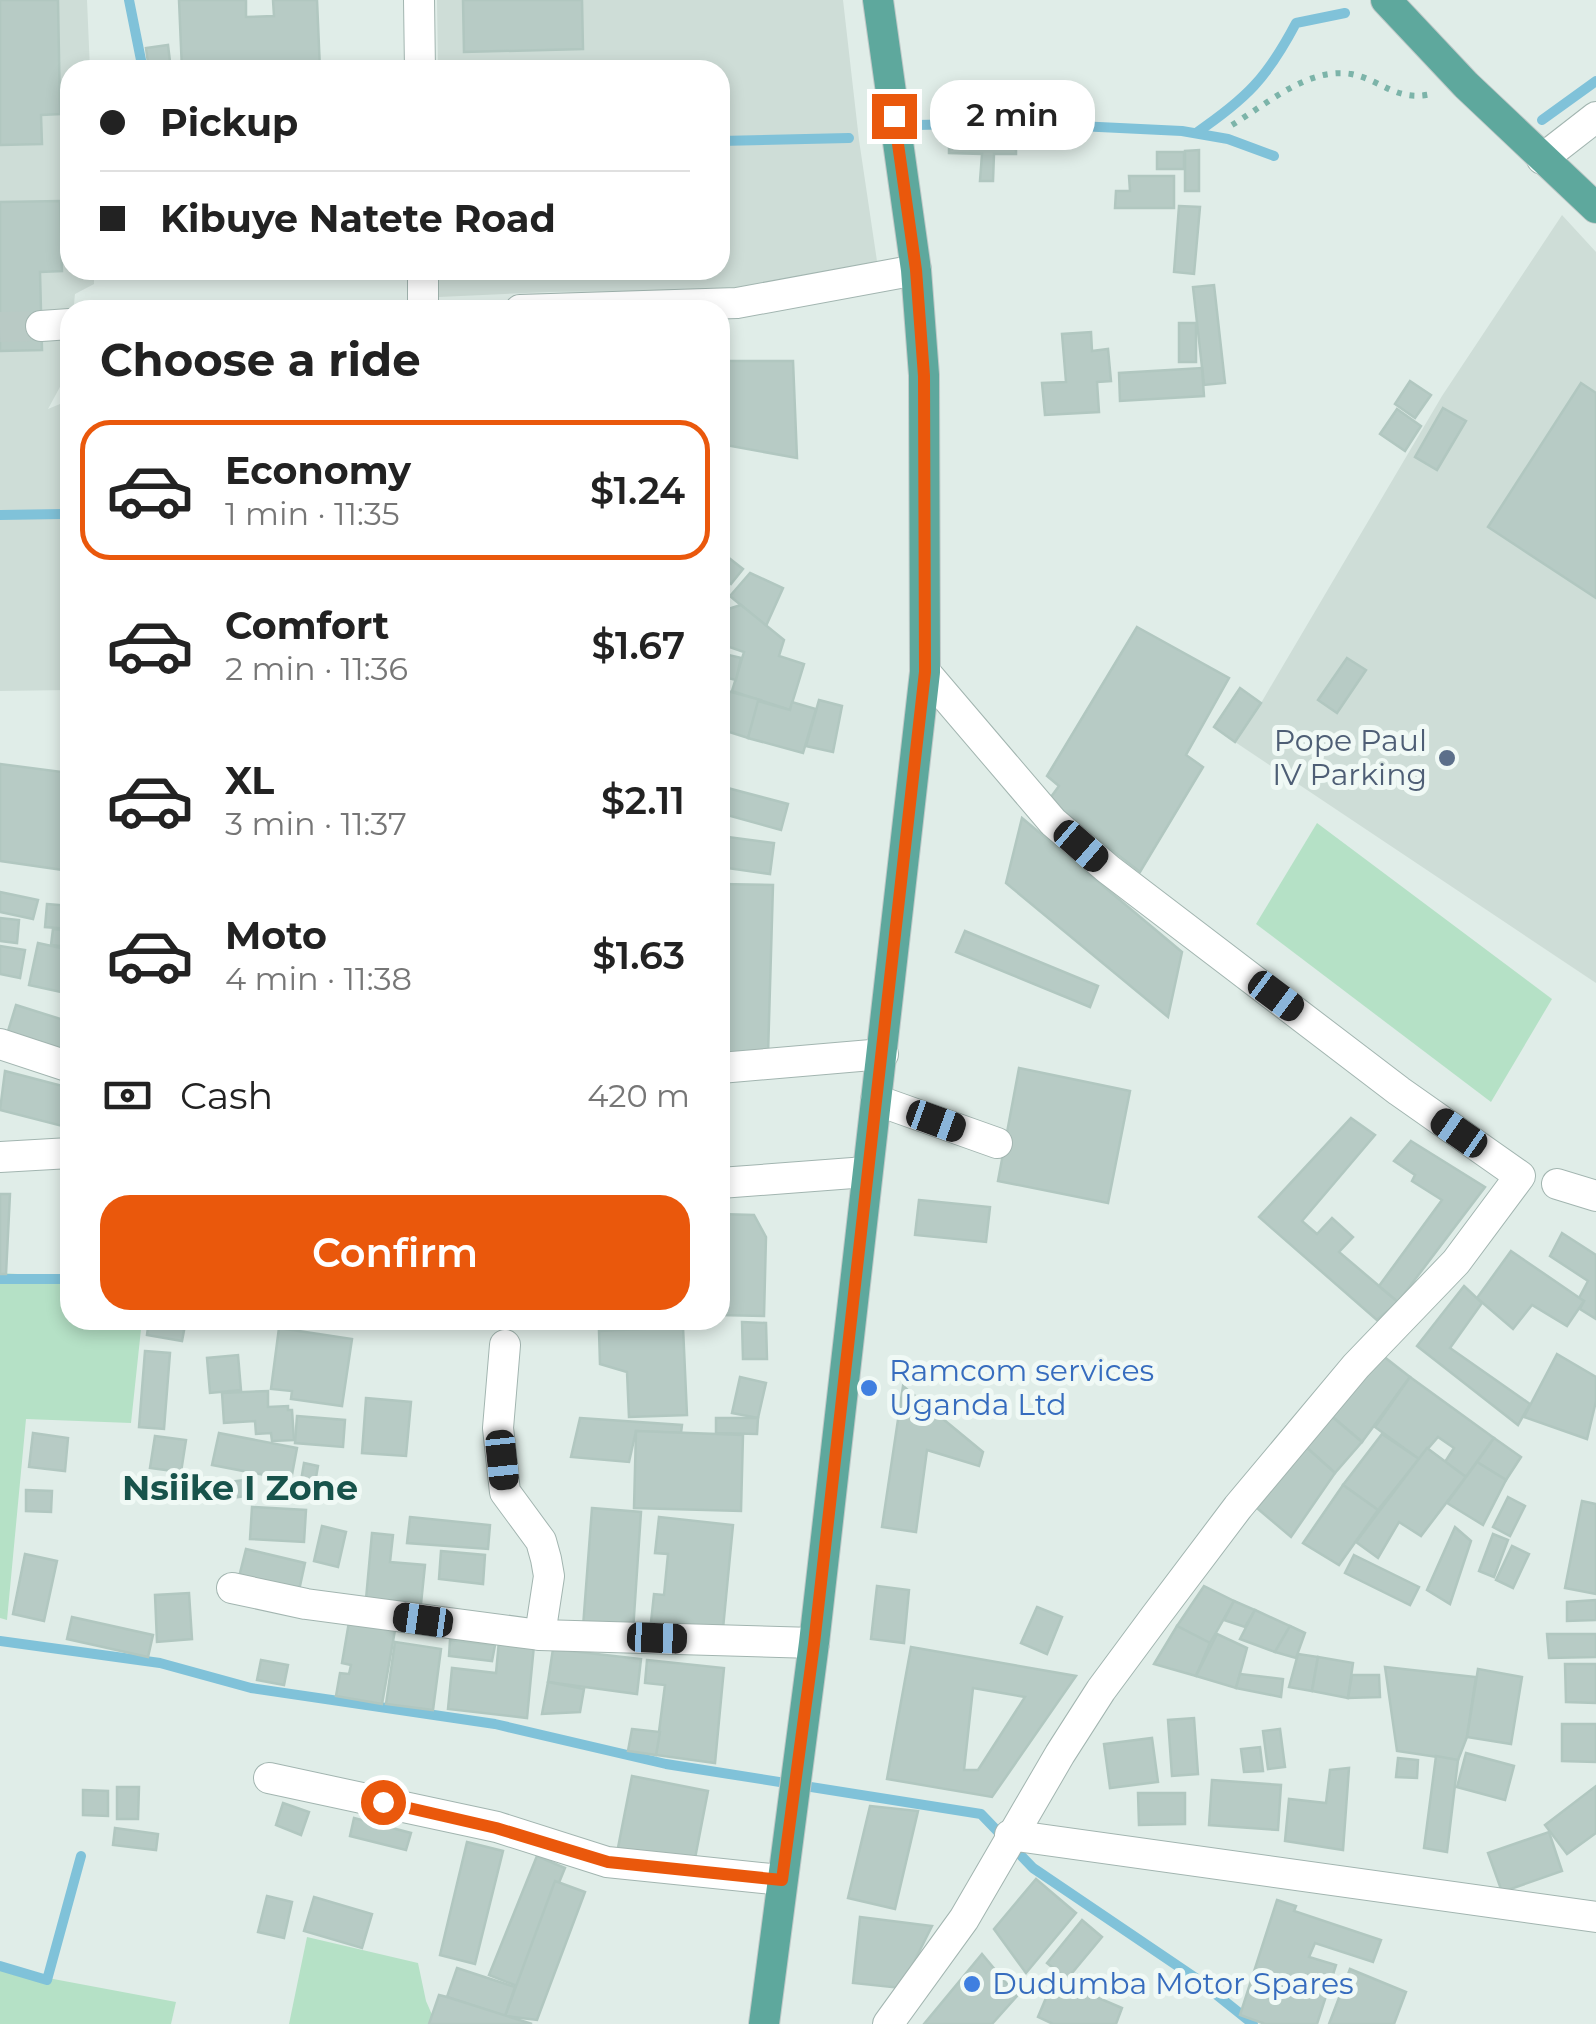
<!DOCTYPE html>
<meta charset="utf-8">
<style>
body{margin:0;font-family:Montserrat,sans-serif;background:#f2f2f2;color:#222;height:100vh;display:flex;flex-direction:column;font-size:38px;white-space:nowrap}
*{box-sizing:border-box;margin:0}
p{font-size:32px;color:#767676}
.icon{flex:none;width:55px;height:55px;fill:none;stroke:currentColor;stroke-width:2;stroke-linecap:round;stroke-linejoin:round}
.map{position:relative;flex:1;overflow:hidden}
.side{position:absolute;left:60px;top:300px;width:670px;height:1030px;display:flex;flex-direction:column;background:#fff;border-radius:30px;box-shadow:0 5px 15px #0003}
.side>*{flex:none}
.guide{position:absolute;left:60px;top:60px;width:670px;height:220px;border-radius:30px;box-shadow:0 5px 15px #0003;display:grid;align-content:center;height:220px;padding:0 40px;background:#fff}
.end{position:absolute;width:45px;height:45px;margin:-22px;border:12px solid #ea580c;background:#fff;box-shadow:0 0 0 5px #fff}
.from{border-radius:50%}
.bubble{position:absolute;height:70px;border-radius:30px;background:#fff;box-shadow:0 5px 15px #0003;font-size:32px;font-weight:600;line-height:70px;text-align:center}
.car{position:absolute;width:30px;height:60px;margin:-30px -15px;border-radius:12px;box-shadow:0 0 8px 2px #0007;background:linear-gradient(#222 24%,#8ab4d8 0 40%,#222 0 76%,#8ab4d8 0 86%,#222 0)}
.guide b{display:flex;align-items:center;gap:35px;height:95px;font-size:38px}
.guide b+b{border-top:2px solid #e0e0e0}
.guide i{width:25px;height:25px;background:#222}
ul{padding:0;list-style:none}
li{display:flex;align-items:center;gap:30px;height:140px;margin:0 20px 15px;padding:0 20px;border:5px solid transparent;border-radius:30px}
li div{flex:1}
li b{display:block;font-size:38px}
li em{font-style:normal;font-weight:600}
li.on{border-color:#ea580c}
li>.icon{width:90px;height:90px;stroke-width:1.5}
h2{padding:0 40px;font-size:45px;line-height:120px}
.pay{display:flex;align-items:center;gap:25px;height:110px;padding:0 40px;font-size:38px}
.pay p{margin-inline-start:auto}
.button{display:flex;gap:20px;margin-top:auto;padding:20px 40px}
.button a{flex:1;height:115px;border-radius:30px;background:#ea580c;color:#fff;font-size:40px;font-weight:600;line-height:115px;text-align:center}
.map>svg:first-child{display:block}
.built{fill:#ceddd7}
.green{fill:#b5e1c6}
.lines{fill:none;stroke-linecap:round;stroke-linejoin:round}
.stream{stroke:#80c2d9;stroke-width:10}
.building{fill:#b7cbc5;stroke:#b1c7c0;stroke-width:2.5;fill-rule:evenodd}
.minor-tunnel{stroke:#b9cac5;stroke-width:30;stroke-dasharray:30 15;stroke-linecap:butt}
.minor-casing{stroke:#a2b5b0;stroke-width:32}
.major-casing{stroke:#c0c9c8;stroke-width:32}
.path{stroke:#7cb4a9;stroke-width:6;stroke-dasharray:5 8;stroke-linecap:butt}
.minor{stroke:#fff;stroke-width:30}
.major{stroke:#5ea89d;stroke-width:30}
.route{stroke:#ea580c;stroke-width:12}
.service-dot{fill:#5c6f8a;stroke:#f0f9f5;stroke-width:4}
.shop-dot{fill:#3f7fe0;stroke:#f0f9f5;stroke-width:4}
.labels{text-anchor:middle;stroke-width:10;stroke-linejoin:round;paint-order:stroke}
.service-label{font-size:30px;fill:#4e5e75;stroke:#f0f9f5;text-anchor:end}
.shop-label{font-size:30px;fill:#366cbe;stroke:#f0f9f5;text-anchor:start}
.quarter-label{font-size:35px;font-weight:bold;fill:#18534b;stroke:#f0f9f5}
</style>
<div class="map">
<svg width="1596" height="2024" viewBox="0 0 1596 2024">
<rect width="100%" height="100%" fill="#e0ede8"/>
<g class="built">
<path d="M0 0H87L90 70H70V270H94V284L75 294 67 374 48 409 60 404 70 424V690L0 691Z"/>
<path d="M437 0H843L859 140 881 288 549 292 439 297V270H720V70H438Z"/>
<path d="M1562 215 1596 252V983L1235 742 1261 703 1442 396Z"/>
</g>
<g class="green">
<path d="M1317 823 1552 999 1491 1102 1256 924Z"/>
<path d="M0 1273 70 1277V1320H142L131 1423 26 1419 7 1620 0 1618Z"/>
<path d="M307 1937 418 1963 426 2001 436 2024H289Z"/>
<path d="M0 1969 176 2002 171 2024H0Z"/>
</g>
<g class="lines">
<g class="stream">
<path d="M129 0 143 70"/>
<path d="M1542 120 1596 81"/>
<path d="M916 125 1014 123 1182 131 1228 139 1274 156"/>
<path d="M1196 133C1247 98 1267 78 1296 23L1345 13"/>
<path d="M720 141 849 138"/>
<path d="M0 515 63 514"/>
<path d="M0 1279H70"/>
<path d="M0 1641 160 1663 251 1688 495 1724 666 1764 981 1814 1033 1868 1197 1979 1253 2024"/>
<path d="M0 1966 47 1980 81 1856"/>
</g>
</g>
<g class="building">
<path d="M0 0H58L60 114 41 115 42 144 0 145Z"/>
<path d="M179 0H246V17L274 16 273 0H317L320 70H182Z"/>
<path d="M463 0H582L583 49 464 52Z"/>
<path d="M168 45 171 70H149L146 48Z"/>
<path d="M971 93 1083 97V113L971 109Z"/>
<path d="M949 138 1016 141V154H994L993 181H980L982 154 949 153Z"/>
<path d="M1199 150V191H1185V151Z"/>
<rect x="1157" y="152" width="27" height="17"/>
<path d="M1129 176H1174V208H1115L1116 191H1130Z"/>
<path d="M60 201 62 271 40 272 42 350 0 351V202Z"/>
<path d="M1179 206 1200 207 1194 274 1174 272Z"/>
<path d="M1214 285 1225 383 1204 385 1193 287Z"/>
<rect x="1179" y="323" width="17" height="39"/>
<path d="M1091 332 1092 351 1108 349 1111 381 1097 382 1099 412 1045 415 1042 383 1066 382 1062 334Z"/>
<path d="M720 361H793L797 458 720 444Z"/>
<path d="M1202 368 1204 396 1120 401 1119 373Z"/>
<path d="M1410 381 1431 395 1415 418 1395 404Z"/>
<path d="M1581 383 1596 393V598L1488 527Z"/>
<path d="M1443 408 1466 421 1437 470 1415 457Z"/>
<path d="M1397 409 1421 426 1405 451 1380 434Z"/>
<path d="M720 551 743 569 731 584 720 574Z"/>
<path d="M750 573 783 588 766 626 730 596Z"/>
<path d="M741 605 784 640 779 656 804 664 790 710 732 691 744 652 724 645 722 611Z"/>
<path d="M1137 627 1229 678 1186 755 1203 767 1140 872 1048 801 1059 786 1047 776Z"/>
<path d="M720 653 741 658 736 680 720 676Z"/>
<path d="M1347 658 1366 670 1337 713 1318 700Z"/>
<path d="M1240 688 1261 703 1235 742 1214 727Z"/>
<path d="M720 689 761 700 748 738 720 729Z"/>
<path d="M819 700 842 706 833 752 806 746Z"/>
<path d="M758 701 790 710 792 702 816 709 803 753 748 738Z"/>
<path d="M0 764 70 773V871L0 861Z"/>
<path d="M720 786 788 804 781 830 720 813Z"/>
<path d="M1022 818 1182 952 1168 1017 1006 883Z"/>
<path d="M720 836 774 843 770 874 720 867Z"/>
<path d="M720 884 773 885 768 1055 720 1053Z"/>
<path d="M0 892 38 900 33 919 0 912Z"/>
<path d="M47 904 70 906V929L45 927Z"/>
<path d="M0 918 19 920 17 943 0 941Z"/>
<path d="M53 929 70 931V947L51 945Z"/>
<path d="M965 931 1098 986 1090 1007 956 952Z"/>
<path d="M38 943 70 950V994L29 985Z"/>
<path d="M0 946 25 950 20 978 0 974Z"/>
<path d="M16 1005 70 1022 59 1058 5 1041Z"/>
<path d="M1019 1068 1130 1091 1108 1203 998 1181Z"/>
<path d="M5 1071 70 1088V1128L0 1110Z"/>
<path d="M1351 1118 1375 1135 1302 1221 1317 1234 1332 1218 1353 1237 1339 1252 1398 1302 1377 1320 1259 1217Z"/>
<path d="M1411 1141 1485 1187 1398 1302 1379 1286 1442 1200 1412 1181 1415 1175 1394 1161Z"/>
<path d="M0 1194H10L6 1274H0Z"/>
<path d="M919 1200 990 1207 986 1242 915 1235Z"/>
<path d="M720 1214 754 1215 766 1237 764 1316 720 1315Z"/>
<path d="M1562 1233 1596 1255V1319L1580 1309 1584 1301 1579 1298 1588 1281 1550 1256Z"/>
<path d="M1511 1251 1584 1301 1567 1326 1532 1305 1513 1329 1477 1298Z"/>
<path d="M1464 1286 1482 1303 1450 1348 1530 1404 1518 1425 1417 1346Z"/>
<path d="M149 1320H186L182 1341 147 1335Z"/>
<path d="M742 1322 766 1323 767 1359H743Z"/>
<path d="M683 1327 687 1415 629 1417 627 1372 600 1364 599 1331Z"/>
<path d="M279 1328 352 1339 342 1406 291 1399 292 1391 271 1389Z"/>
<path d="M145 1351 170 1353 164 1429 139 1427Z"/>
<path d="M1378 1352 1410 1377 1362 1442 1329 1414Z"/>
<path d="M1557 1354 1596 1377V1401L1587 1439 1524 1417Z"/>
<path d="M238 1355 241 1390 210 1393 207 1358Z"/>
<path d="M740 1377 766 1383 758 1418 732 1413Z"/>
<path d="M1410 1377 1494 1438 1466 1477 1445 1462 1454 1448 1438 1437 1419 1459 1375 1427Z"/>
<path d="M903 1386 983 1452 979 1466 927 1450 916 1532 882 1527Z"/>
<path d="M268 1391V1407L288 1406V1410H292L294 1440 272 1441 271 1433 256 1434 255 1421 224 1423 222 1393Z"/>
<path d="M366 1398 411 1402 406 1456 362 1453Z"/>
<path d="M1329 1414 1362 1442 1335 1473 1305 1446Z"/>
<path d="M297 1416 345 1420 343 1447 295 1443Z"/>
<path d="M580 1418 682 1425 681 1433 636 1431 629 1462 571 1457Z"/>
<path d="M716 1418H758L757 1434 716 1433Z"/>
<path d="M636 1431 743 1435 741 1511 634 1508Z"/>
<path d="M33 1433 68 1438 65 1471 29 1467Z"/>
<path d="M219 1433 297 1448 291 1480 212 1465Z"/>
<path d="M1382 1434 1419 1459 1378 1510 1343 1485Z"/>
<path d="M155 1436 186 1440 181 1472 150 1468Z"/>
<path d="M1494 1438 1521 1457 1506 1480 1477 1462Z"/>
<path d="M1305 1446 1335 1473 1291 1537 1257 1508Z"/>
<path d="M1427 1448 1466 1477 1421 1536 1399 1522 1378 1558 1356 1542Z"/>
<path d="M1477 1462 1506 1480 1483 1525 1447 1503Z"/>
<path d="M304 1463 318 1466 315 1483 301 1481Z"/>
<path d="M245 1480 247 1496 216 1500 214 1484Z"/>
<path d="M1343 1485 1378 1510 1339 1565 1303 1543Z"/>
<path d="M26 1490 52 1491 51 1512 26 1511Z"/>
<path d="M1508 1497 1525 1506 1510 1536 1493 1527Z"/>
<path d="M1582 1501 1596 1504V1594L1565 1588Z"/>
<path d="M252 1507 306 1510 304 1542 250 1539Z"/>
<path d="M592 1508 641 1512 633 1631 583 1627Z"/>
<path d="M410 1517 490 1525 488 1549 407 1543Z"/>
<path d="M659 1517 733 1525 722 1639 650 1632 654 1594 664 1595 668 1554 655 1553Z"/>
<path d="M322 1526 346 1532 338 1567 314 1561Z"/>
<path d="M1455 1527 1471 1541 1450 1604 1427 1590Z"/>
<path d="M372 1533 393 1535 390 1562 425 1565 421 1604 366 1599Z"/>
<path d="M1493 1534 1508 1540 1494 1577 1479 1571Z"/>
<path d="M1512 1546 1529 1554 1513 1588 1496 1580Z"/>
<path d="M246 1549 305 1563 298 1595 238 1581Z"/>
<path d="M441 1551 485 1555 483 1584 439 1579Z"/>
<path d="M25 1554 57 1561 44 1621 13 1614Z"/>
<path d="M1354 1555 1419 1587 1410 1605 1345 1573Z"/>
<path d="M877 1586 909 1590 904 1643 871 1639Z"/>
<path d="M1204 1586 1234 1601 1210 1643 1177 1626Z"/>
<path d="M189 1593 192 1639 157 1642 155 1595Z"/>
<path d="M1596 1600V1620L1567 1621V1602Z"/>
<path d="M1234 1601 1255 1610 1245 1627 1224 1620Z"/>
<path d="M1037 1607 1062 1617 1047 1654 1021 1643Z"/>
<path d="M1255 1610 1290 1626 1275 1652 1240 1639Z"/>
<path d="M72 1617 153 1635 148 1657 67 1639Z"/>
<path d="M349 1622 395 1630 382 1704 336 1696 340 1673 349 1674 351 1665 342 1663Z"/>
<path d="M1177 1626 1210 1643 1196 1676 1154 1664Z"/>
<path d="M1290 1626 1305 1633 1296 1658 1275 1652Z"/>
<path d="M1217 1634 1247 1648 1236 1688 1196 1676Z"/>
<path d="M1547 1634H1596V1657L1549 1658Z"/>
<path d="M450 1640 495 1645 492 1661 449 1656Z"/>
<path d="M499 1641 534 1645 527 1718 448 1709 452 1668 496 1673Z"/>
<path d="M395 1642 441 1649 433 1710 386 1704Z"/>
<path d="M911 1647 1076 1676 992 1797 887 1779ZM973 1688 1025 1697 978 1770H964Z"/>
<path d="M553 1649 641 1659 637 1694 548 1682Z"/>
<path d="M1298 1654 1318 1657 1312 1691 1289 1687Z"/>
<path d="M1318 1657 1353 1663 1348 1698 1312 1691Z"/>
<path d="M261 1660 288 1665 284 1685 257 1680Z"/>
<path d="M647 1660 724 1668 715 1763 656 1755 665 1685 645 1683Z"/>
<path d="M1565 1664H1596V1703L1566 1702Z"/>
<path d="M1385 1667 1476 1677 1467 1737 1458 1760 1397 1751Z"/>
<path d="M1478 1669 1522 1677 1511 1744 1467 1737Z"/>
<path d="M1240 1674 1283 1679 1281 1697 1236 1688Z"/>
<path d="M1352 1675H1379L1380 1697 1348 1698Z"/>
<path d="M548 1682 584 1689 580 1712 542 1714Z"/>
<path d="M1194 1718 1198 1774 1172 1776 1168 1720Z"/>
<path d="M1562 1724H1596V1762L1562 1761Z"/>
<path d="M632 1729 660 1732 656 1755 628 1751Z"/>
<path d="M1280 1729 1285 1767 1268 1769 1263 1731Z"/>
<path d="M1152 1738 1158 1782 1110 1788 1104 1744Z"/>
<path d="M1260 1747 1263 1771 1244 1772 1241 1749Z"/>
<path d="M1466 1753 1514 1766 1505 1800 1457 1787Z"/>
<path d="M1436 1756 1458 1760 1447 1852 1424 1848Z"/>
<path d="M1398 1758 1418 1760 1417 1778 1396 1777Z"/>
<path d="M1349 1768 1343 1850 1285 1841 1289 1799 1326 1803 1330 1770Z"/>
<path d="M632 1776 708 1791 692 1874 616 1858Z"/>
<path d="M1212 1780 1281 1785 1278 1830 1209 1825Z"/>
<path d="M1596 1786V1833L1567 1854 1545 1825Z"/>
<path d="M117 1787H139L138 1819H117Z"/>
<path d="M83 1790 108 1791V1816L83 1815Z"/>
<path d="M1138 1793H1185V1824L1139 1825Z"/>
<path d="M283 1803 309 1812 301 1835 276 1825Z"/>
<path d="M870 1806 918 1811 895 1909 848 1898Z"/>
<path d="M354 1818 411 1833 406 1850 350 1836Z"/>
<path d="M115 1828 158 1834 156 1850 113 1845Z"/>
<path d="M1549 1832 1562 1871 1502 1892 1488 1853Z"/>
<path d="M467 1842 503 1851 475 1964 440 1955Z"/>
<path d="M537 1856 565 1868 517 1986 489 1975Z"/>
<path d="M1036 1879 1076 1913 1026 1973 994 1929Z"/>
<path d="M555 1881 585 1892 537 2020 505 2016Z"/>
<path d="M267 1896 292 1902 284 1938 258 1932Z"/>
<path d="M314 1897 372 1914 362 1948 304 1931Z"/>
<path d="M1277 1900 1296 1906 1294 1911 1381 1940 1373 1962 1315 1943 1309 1957 1336 1965 1317 2024H1265L1240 2015Z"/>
<path d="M860 1917 932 1926 901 1988 853 1983Z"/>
<path d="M1082 1920 1102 1937 1067 1979 1047 1963Z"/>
<path d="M982 1954 1017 1996 992 2024H924Z"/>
<path d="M457 1968 515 1987 505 2016 447 1997Z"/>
<path d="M1350 1969 1406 1992 1394 2024H1329Z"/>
<path d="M1054 1979 1122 2008 1116 2024H1053L1038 2017Z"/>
<path d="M439 1995 447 1997 532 2024H429Z"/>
</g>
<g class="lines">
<path class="minor-tunnel" d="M0 327 41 326"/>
<defs>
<g id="minor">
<path d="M419 0 420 70"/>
<path d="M1542 159 1596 117"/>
<path d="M423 270V310"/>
<path d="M520 310 737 303 916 270"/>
<path d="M41 326 70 324"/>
<path d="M0 1044 70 1067"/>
<path d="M720 1068 883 1054"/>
<path d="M876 1100 997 1143"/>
<path d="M0 1157 70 1153"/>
<path d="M720 1183 866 1172"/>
<path d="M1557 1184 1596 1196"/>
<path d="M505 1345 498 1428 505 1492 541 1541 546 1559 549 1576 540 1635"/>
<path d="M232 1588 306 1604 540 1635 814 1643"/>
<path d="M269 1778 497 1827 607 1862 781 1880"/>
<path d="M1010 1835 1596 1917"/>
<path d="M888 2024 964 1919 1060 1754 1101 1690 1155 1617 1238 1507 1356 1366 1456 1262 1520 1176 1399 1091 1108 869 1053 822 925 672"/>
</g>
<g id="major">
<path d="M1386 0 1466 85 1596 208"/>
<path d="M764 2024 814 1643 925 672 924 375 916 270 878 0"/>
</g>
</defs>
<use href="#minor" class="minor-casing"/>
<use href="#major" class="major-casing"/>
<path class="path" d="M1232 125C1267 104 1308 67 1351 74 1382 80 1396 102 1431 94"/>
<use href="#minor" class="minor"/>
<use href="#major" class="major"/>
</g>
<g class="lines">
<path class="route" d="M383 1802 496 1828 608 1862 782 1880 814 1644 925 672 924 376 916 270 894 116"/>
</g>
<circle class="service-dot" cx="1447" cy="758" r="10"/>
<g class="shop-dot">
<circle cx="869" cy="1388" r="10"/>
<circle cx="972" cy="1984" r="10"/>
</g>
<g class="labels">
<g class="service-label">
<text x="1427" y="751">Pope Paul<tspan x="1427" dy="34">IV Parking</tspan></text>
</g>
<g class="shop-label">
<text x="889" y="1381">Ramcom services<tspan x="889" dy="34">Uganda Ltd</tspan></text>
<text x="992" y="1994">Dudumba Motor Spares</text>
</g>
<g class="quarter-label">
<text x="240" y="1500">Nsiike I Zone</text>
</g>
</g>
</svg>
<i class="end from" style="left:383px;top:1802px"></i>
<i class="end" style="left:894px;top:116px"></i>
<div class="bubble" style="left:930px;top:80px;width:165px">2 min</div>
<i class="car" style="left:1081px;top:846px;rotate:131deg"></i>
<i class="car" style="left:1276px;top:996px;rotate:127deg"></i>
<i class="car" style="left:936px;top:1121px;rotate:110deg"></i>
<i class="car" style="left:1459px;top:1133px;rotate:305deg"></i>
<i class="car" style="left:502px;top:1460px;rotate:174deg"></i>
<i class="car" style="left:423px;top:1620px;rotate:278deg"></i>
<i class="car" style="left:657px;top:1638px;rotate:92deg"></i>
<div class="guide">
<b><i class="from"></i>Pickup</b>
<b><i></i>Kibuye Natete Road</b>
</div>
<section class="side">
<h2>Choose a ride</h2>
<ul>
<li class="on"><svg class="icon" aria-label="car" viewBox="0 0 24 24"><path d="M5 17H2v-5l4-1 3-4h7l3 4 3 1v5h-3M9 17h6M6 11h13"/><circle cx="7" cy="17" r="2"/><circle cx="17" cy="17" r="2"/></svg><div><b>Economy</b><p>1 min · 11:35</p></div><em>$1.24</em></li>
<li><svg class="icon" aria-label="car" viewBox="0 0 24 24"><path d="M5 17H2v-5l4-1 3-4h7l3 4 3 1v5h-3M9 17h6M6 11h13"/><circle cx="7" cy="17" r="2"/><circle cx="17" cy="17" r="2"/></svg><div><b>Comfort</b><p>2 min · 11:36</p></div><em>$1.67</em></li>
<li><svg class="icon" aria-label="car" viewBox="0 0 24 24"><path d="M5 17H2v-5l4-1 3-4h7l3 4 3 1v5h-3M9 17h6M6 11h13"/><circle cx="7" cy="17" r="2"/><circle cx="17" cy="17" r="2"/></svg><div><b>XL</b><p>3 min · 11:37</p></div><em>$2.11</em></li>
<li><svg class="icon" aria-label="car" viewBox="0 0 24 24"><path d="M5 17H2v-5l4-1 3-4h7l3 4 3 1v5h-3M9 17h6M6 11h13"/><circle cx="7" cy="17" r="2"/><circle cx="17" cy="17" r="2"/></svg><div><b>Moto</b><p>4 min · 11:38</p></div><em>$1.63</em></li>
</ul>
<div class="pay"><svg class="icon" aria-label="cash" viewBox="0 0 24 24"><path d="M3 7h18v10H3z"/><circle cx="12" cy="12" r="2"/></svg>Cash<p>420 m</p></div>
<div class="button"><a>Confirm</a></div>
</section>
</div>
